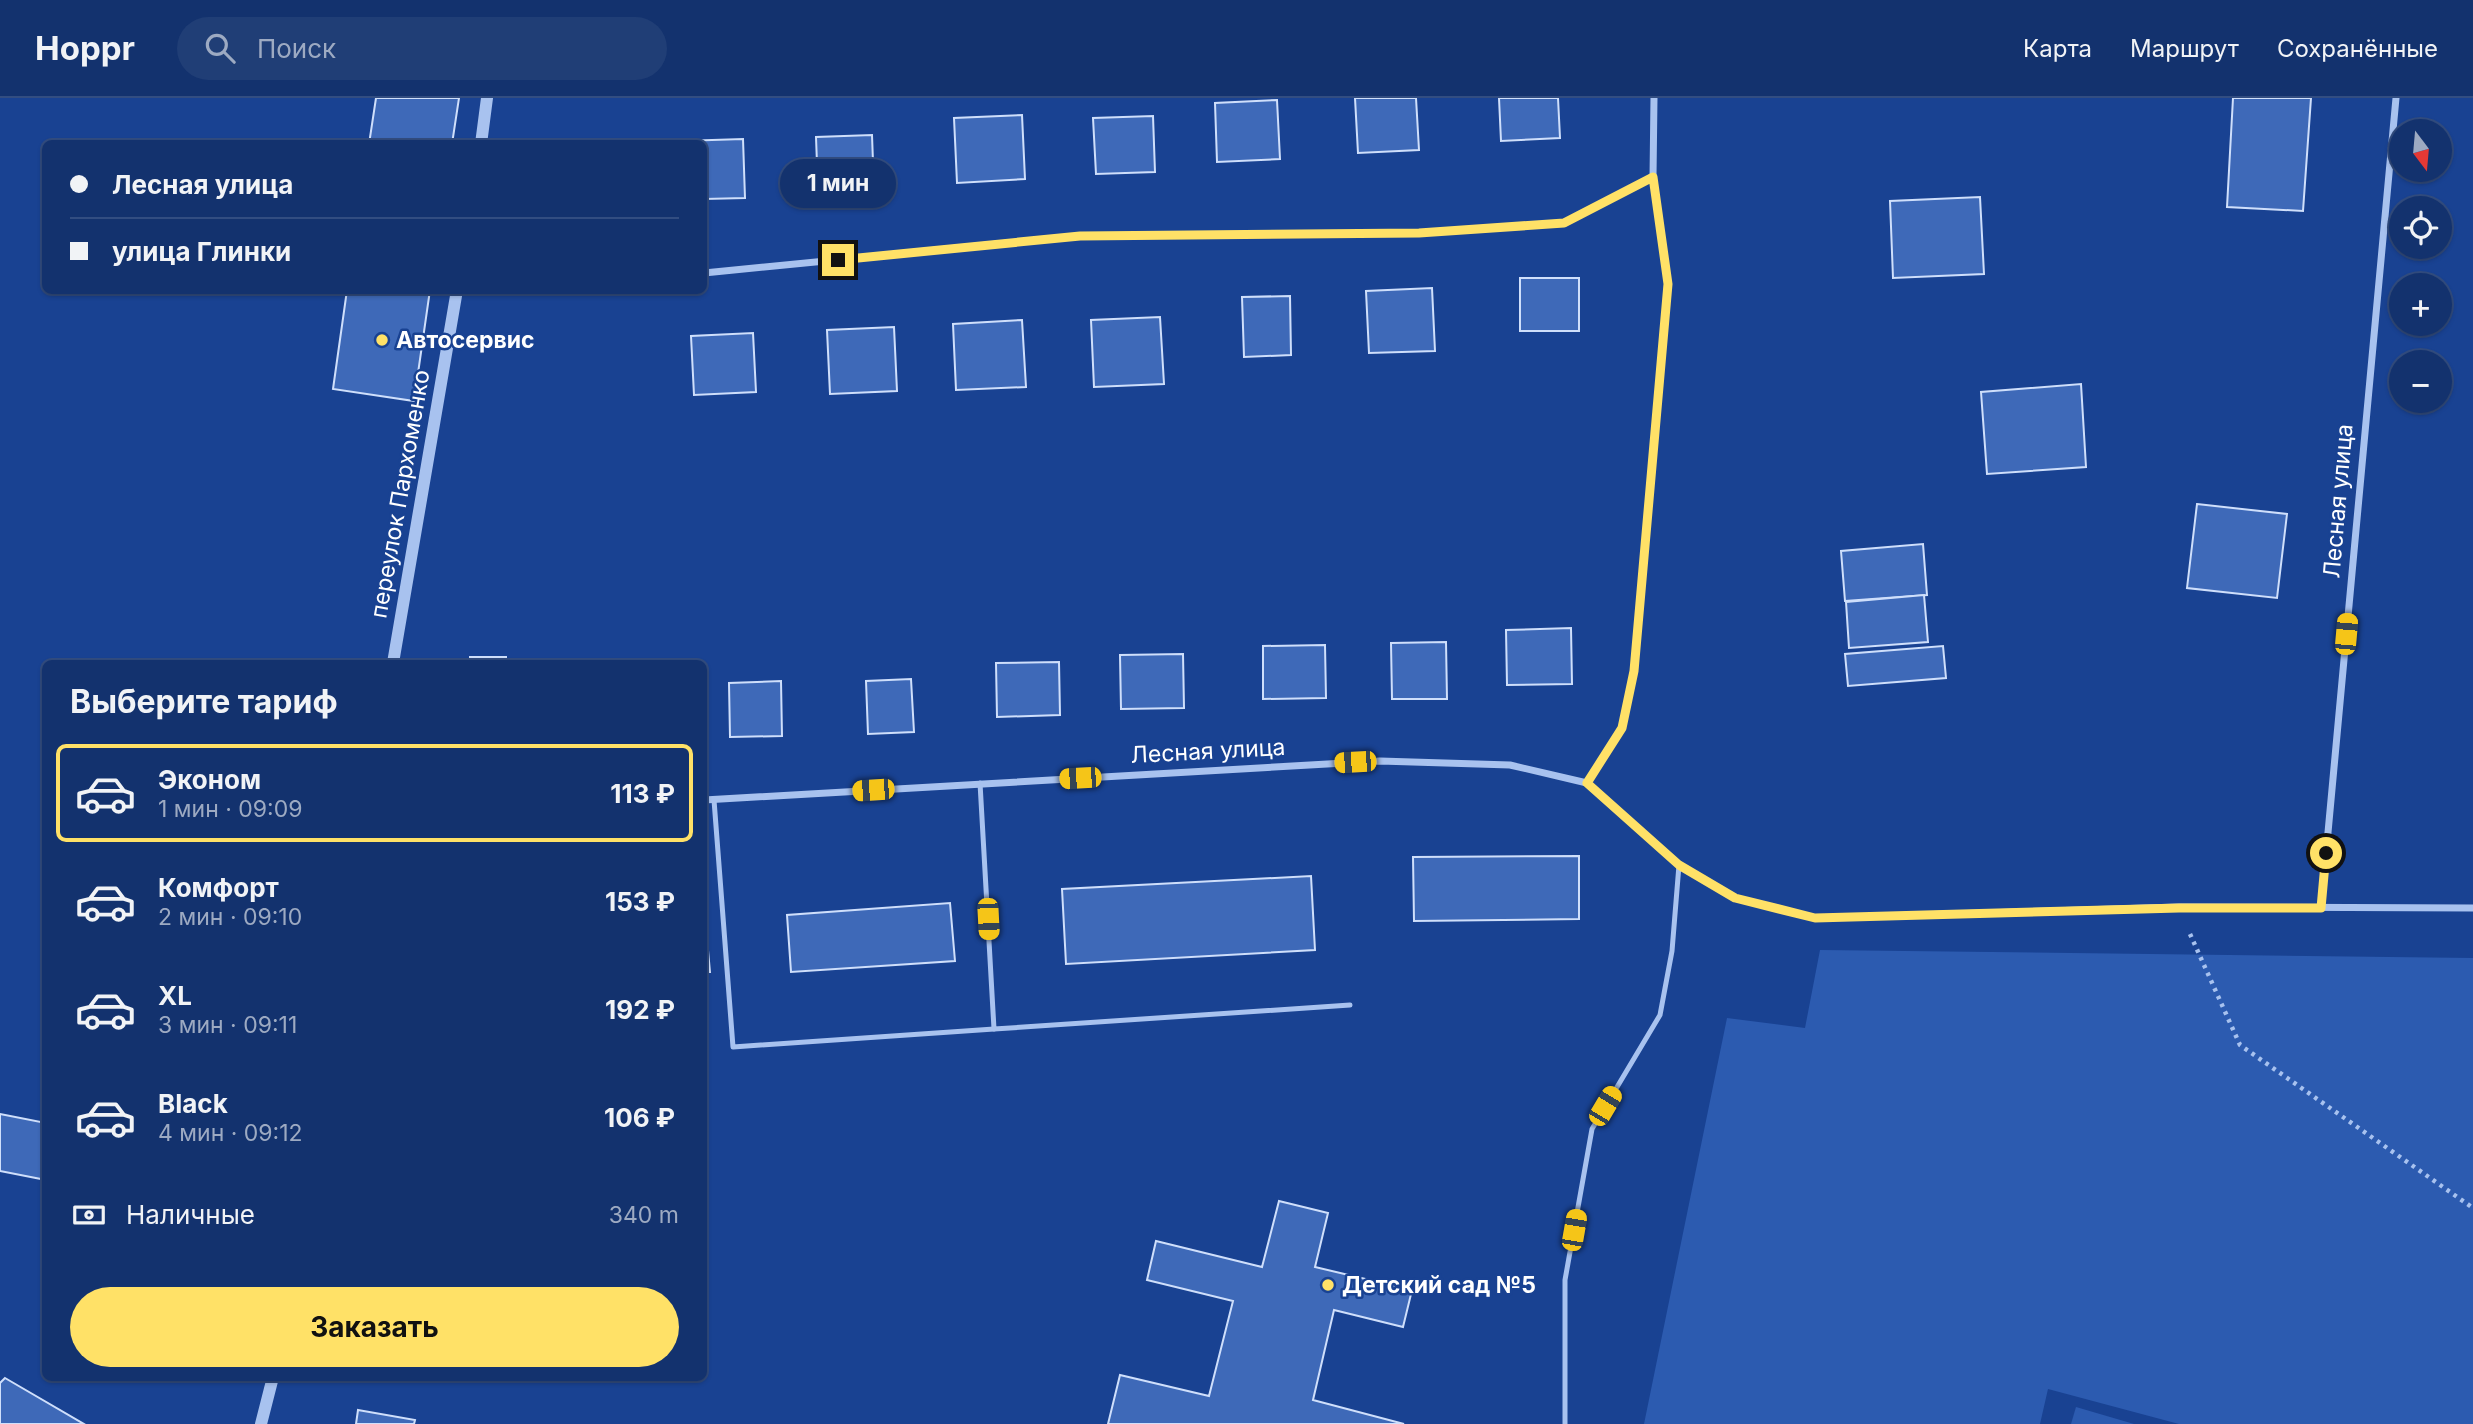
<!DOCTYPE html>
<html lang="ru">
<meta charset="utf-8">
<style>
body{margin:0;font-family:Inter,sans-serif;background:#203e76;color:#f1f3f6;height:100vh;display:flex;flex-direction:column;font-size:26px;white-space:nowrap}
*{box-sizing:border-box;margin:0}
p{font-size:23px;color:#9daac2}
.icon{flex:none;width:38px;height:38px;fill:none;stroke:currentColor;stroke-width:2;stroke-linecap:round;stroke-linejoin:round}
.map{position:relative;flex:1;overflow:hidden}
.sheet{position:absolute;left:42px;top:562px;width:665px;height:721px;display:flex;flex-direction:column;background:#13326e;border-radius:10px;box-shadow:0 2px 5px #0004,0 0 0 2px #324d81}
.sheet>*{flex:none}
.top-card{position:absolute;left:42px;top:42px;width:665px;height:154px;border-radius:10px;box-shadow:0 2px 5px #0004,0 0 0 2px #324d81;display:grid;align-content:center;height:154px;padding:0 28px;background:#13326e}
.needle{width:46px;rotate:164deg}
.controls{position:absolute;left:2389px;top:21px;display:grid;gap:14px}
.controls a{display:grid;place-items:center;width:63px;height:63px;border-radius:50%;background:#13326e;box-shadow:0 2px 5px #0004,0 0 0 2px #324d81;font-size:35px}
.end{position:absolute;width:32px;height:32px;margin:-16px;border:9px solid #ffe167;background:#111;box-shadow:0 0 0 4px #111}
.from{border-radius:50%}
.bubble{position:absolute;height:49px;border-radius:24px;background:#13326e;box-shadow:0 2px 5px #0004,0 0 0 2px #324d81;font-size:23px;font-weight:700;line-height:49px;text-align:center}
.car{position:absolute;width:21px;height:42px;margin:-21px -10px;border-radius:9px;box-shadow:0 0 5px 2px #0007;background:linear-gradient(#f5c518 24%,#345 0 40%,#f5c518 0 76%,#345 0 86%,#f5c518 0)}
.top-card b{display:flex;align-items:center;gap:24px;height:66px;font-size:26px}
.top-card b+b{border-top:2px solid #324d81}
.top-card i{width:18px;height:18px;background:#f1f3f6}
ul{padding:0;list-style:none}
li{display:flex;align-items:center;gap:21px;height:98px;margin:0 14px 10px;padding:0 14px;border:4px solid transparent;border-radius:10px}
li div{flex:1}
li b{display:block;font-size:26px}
li em{font-style:normal;font-weight:700}
li.active{border-color:#ffe167}
li>.icon{width:63px;height:63px;stroke-width:1.5}
h2{padding:0 28px;font-size:32px;line-height:84px}
.pay{display:flex;align-items:center;gap:18px;height:77px;padding:0 28px;font-size:26px}
.pay p{margin-inline-start:auto}
.primary-button{display:flex;gap:14px;margin-top:auto;padding:14px 28px}
.primary-button a{flex:1;height:80px;border-radius:42px;background:#ffe167;color:#111;font-size:28px;font-weight:700;line-height:80px;text-align:center}
header{display:flex;align-items:center;gap:42px;box-sizing:border-box;height:98px;padding:0 35px;background:#13326e;border-bottom:2px solid #324d81}
header strong{font-size:33px}
nav{display:flex;gap:38px;margin-inline-start:auto;font-size:24px}
.search{width:490px;height:63px;background:#203e76;display:flex;align-items:center;gap:18px;box-sizing:border-box;padding:0 24px;border-radius:38px;color:#9daac2;font-size:26px}
.map>svg:first-child{display:block}
.green{fill:#2c5bb0}
.building{fill:#3e69b8;stroke:#cfdffb;stroke-width:2}
.lines{fill:none;stroke-linecap:round;stroke-linejoin:round}
.path{stroke:#a8c2ef;stroke-width:4.5;stroke-dasharray:3.5 5;stroke-linecap:butt}
.service{stroke:#a8c2ef;stroke-width:5}
.minor{stroke:#a8c2ef;stroke-width:7}
.tertiary{stroke:#a8c2ef;stroke-width:12}
.route{stroke:#ffe167;stroke-width:9}
.poi-dot{fill:#ffe167;stroke:#194292;stroke-width:2.5}
.labels{text-anchor:middle;stroke-width:5;stroke-linejoin:round;paint-order:stroke}
.poi-label{font-size:23px;font-weight:bold;fill:#fff;stroke:#194292;text-anchor:start}
.street-label{font-size:23px;fill:#fff;stroke:#194292}
</style>
<header>
<strong>Hoppr</strong>
<div class="search"><svg class="icon" aria-label="search" viewBox="0 0 24 24"><circle cx="10" cy="10" r="6"/><path d="M15 15l6 6"/></svg>Поиск</div>
<nav><a>Карта</a><a>Маршрут</a><a>Сохранённые</a></nav>
</header>
<div class="map">
<svg width="2473" height="1326" viewBox="0 0 2473 1326">
<rect width="100%" height="100%" fill="#194292"/>
<g class="green">
<path d="M1820 852 2473 860V1326H2179L2048 1291 2040 1326H1644L1727 920 1805 930Z"/>
<path d="M2076 1309 2134 1326H2071Z"/>
</g>
<g class="building">
<path d="M376 0H459L452 46H369Z"/>
<path d="M1355 0H1416L1419 52 1358 55Z"/>
<path d="M1499 0H1558L1560 40 1501 43Z"/>
<path d="M2233 0H2311L2303 113 2227 109Z"/>
<path d="M1277 2 1280 61 1217 64 1215 5Z"/>
<path d="M1022 17 1025 81 957 85 954 20Z"/>
<path d="M1153 18 1155 74 1096 76 1093 20Z"/>
<path d="M872 37 874 91 818 93 816 39Z"/>
<path d="M743 41 745 100 704 101V46H681V43Z"/>
<path d="M1980 99 1984 176 1893 180 1890 103Z"/>
<rect x="1520" y="180" width="59" height="53"/>
<path d="M1432 190 1435 253 1369 255 1366 193Z"/>
<path d="M347 192H430L414 303 333 291Z"/>
<path d="M1290 198 1291 257 1244 259 1242 199Z"/>
<path d="M1160 219 1164 286 1094 289 1091 222Z"/>
<path d="M1022 222 1026 289 956 292 953 226Z"/>
<path d="M894 229 897 293 830 296 827 232Z"/>
<path d="M753 235 756 294 694 297 691 238Z"/>
<path d="M2081 286 2086 369 1987 376 1981 294Z"/>
<path d="M2197 406 2287 416 2277 500 2187 490Z"/>
<path d="M1923 446 1927 497 1845 503 1841 453Z"/>
<path d="M1924 497 1928 544 1849 550 1846 504Z"/>
<path d="M1571 530 1572 586 1507 587 1506 532Z"/>
<path d="M1446 544 1447 601H1392L1391 545Z"/>
<path d="M1325 547 1326 600 1263 601V548Z"/>
<path d="M1943 548 1946 580 1848 588 1845 556Z"/>
<path d="M1183 556 1184 610 1121 611 1120 557Z"/>
<rect x="470" y="559" width="36" height="6"/>
<path d="M1059 564 1060 617 997 619 996 565Z"/>
<path d="M911 581 914 634 868 636 866 583Z"/>
<path d="M781 583 782 638 730 639 729 585Z"/>
<path d="M1579 758V821L1414 823 1413 759Z"/>
<path d="M1311 778 1315 852 1066 866 1062 791Z"/>
<path d="M950 805 955 863 791 874 787 817Z"/>
<path d="M704 819H705L710 874H704Z"/>
<path d="M0 1016 46 1025V1082L0 1073Z"/>
<path d="M1279 1103 1328 1115 1315 1169 1412 1192 1403 1229 1334 1212 1313 1302 1404 1326H1108L1120 1277 1209 1298 1233 1203 1147 1182 1156 1143 1262 1169Z"/>
<path d="M5 1280 84 1326H0V1285Z"/>
<path d="M358 1312 415 1322 414 1326H356Z"/>
</g>
<g class="lines">
<path class="path" d="M2190 836 2240 947 2473 1110"/>
<g class="service">
<path d="M980 685 994 931 1350 907"/>
<path d="M714 702 733 949 994 931"/>
<path d="M1565 1326V1182L1592 1031 1660 917 1672 853 1679 767"/>
</g>
<g class="minor">
<path d="M704 175 1080 138 1419 135 1564 125 1653 79"/>
<path d="M1587 685 1622 630 1634 573 1668 186 1653 79 1654 0"/>
<path d="M704 702 1380 663 1510 667 1587 685 1679 767 1735 800 1815 820 2179 809 2473 810"/>
<path d="M2321 810 2396 0"/>
</g>
<g class="tertiary">
<path d="M481 46 487 0"/>
<path d="M393 565 457 192"/>
<path d="M261 1326 273 1279"/>
</g>
</g>
<g class="lines">
<path class="route" d="M838 162 1080 138 1419 135 1564 125 1653 79 1668 186 1634 573 1622 630 1587 685 1679 767 1735 800 1815 820 2179 810H2321L2326 755"/>
</g>
<g class="poi-dot">
<circle cx="382" cy="242" r="7"/>
<circle cx="1328" cy="1187" r="7"/>
</g>
<g class="labels">
<g class="poi-label">
<text x="396" y="250">Автосервис</text>
<text x="1342" y="1195">Детский сад №5</text>
</g>
<g class="street-label">
<text transform="translate(400 396) rotate(-80)" y="8">переулок Пархоменко</text>
<text transform="translate(2338 403) rotate(-85)" y="8">Лесная улица</text>
<text transform="translate(1208 653) rotate(-3)" y="8">Лесная улица</text>
</g>
</g>
</svg>
<div class="controls">
<a><svg class="needle" viewBox="-14 -14 28 28"><path d="M0-13l5 13h-10z" fill="#e53935"/><path d="M0 13l5-13h-10z" fill="#9daac2"/></svg></a>
<a><svg class="icon" aria-label="locate" viewBox="0 0 24 24"><circle cx="12" cy="12" r="6"/><path d="M12 2v4M12 18v4M2 12h4M18 12h4"/></svg></a>
<a>+</a>
<a>−</a>
</div>
<i class="end from" style="left:2326px;top:755px"></i>
<i class="end" style="left:838px;top:162px"></i>
<div class="bubble" style="left:780px;top:61px;width:116px">1 мин</div>
<i class="car" style="left:2346px;top:536px;rotate:5deg"></i>
<i class="car" style="left:1355px;top:664px;rotate:267deg"></i>
<i class="car" style="left:1080px;top:680px;rotate:267deg"></i>
<i class="car" style="left:873px;top:692px;rotate:266deg"></i>
<i class="car" style="left:988px;top:821px;rotate:177deg"></i>
<i class="car" style="left:1605px;top:1008px;rotate:31deg"></i>
<i class="car" style="left:1574px;top:1132px;rotate:10deg"></i>
<div class="top-card">
<b><i class="from"></i>Лесная улица</b>
<b><i></i>улица Глинки</b>
</div>
<section class="sheet">
<h2>Выберите тариф</h2>
<ul>
<li class="active"><svg class="icon" aria-label="car" viewBox="0 0 24 24"><path d="M5 17H2v-5l4-1 3-4h7l3 4 3 1v5h-3M9 17h6M6 11h13"/><circle cx="7" cy="17" r="2"/><circle cx="17" cy="17" r="2"/></svg><div><b>Эконом</b><p>1 мин · 09:09</p></div><em>113 ₽</em></li>
<li><svg class="icon" aria-label="car" viewBox="0 0 24 24"><path d="M5 17H2v-5l4-1 3-4h7l3 4 3 1v5h-3M9 17h6M6 11h13"/><circle cx="7" cy="17" r="2"/><circle cx="17" cy="17" r="2"/></svg><div><b>Комфорт</b><p>2 мин · 09:10</p></div><em>153 ₽</em></li>
<li><svg class="icon" aria-label="car" viewBox="0 0 24 24"><path d="M5 17H2v-5l4-1 3-4h7l3 4 3 1v5h-3M9 17h6M6 11h13"/><circle cx="7" cy="17" r="2"/><circle cx="17" cy="17" r="2"/></svg><div><b>XL</b><p>3 мин · 09:11</p></div><em>192 ₽</em></li>
<li><svg class="icon" aria-label="car" viewBox="0 0 24 24"><path d="M5 17H2v-5l4-1 3-4h7l3 4 3 1v5h-3M9 17h6M6 11h13"/><circle cx="7" cy="17" r="2"/><circle cx="17" cy="17" r="2"/></svg><div><b>Black</b><p>4 мин · 09:12</p></div><em>106 ₽</em></li>
</ul>
<div class="pay"><svg class="icon" aria-label="cash" viewBox="0 0 24 24"><path d="M3 7h18v10H3z"/><circle cx="12" cy="12" r="2"/></svg>Наличные<p>340 m</p></div>
<div class="primary-button"><a>Заказать</a></div>
</section>
</div>
